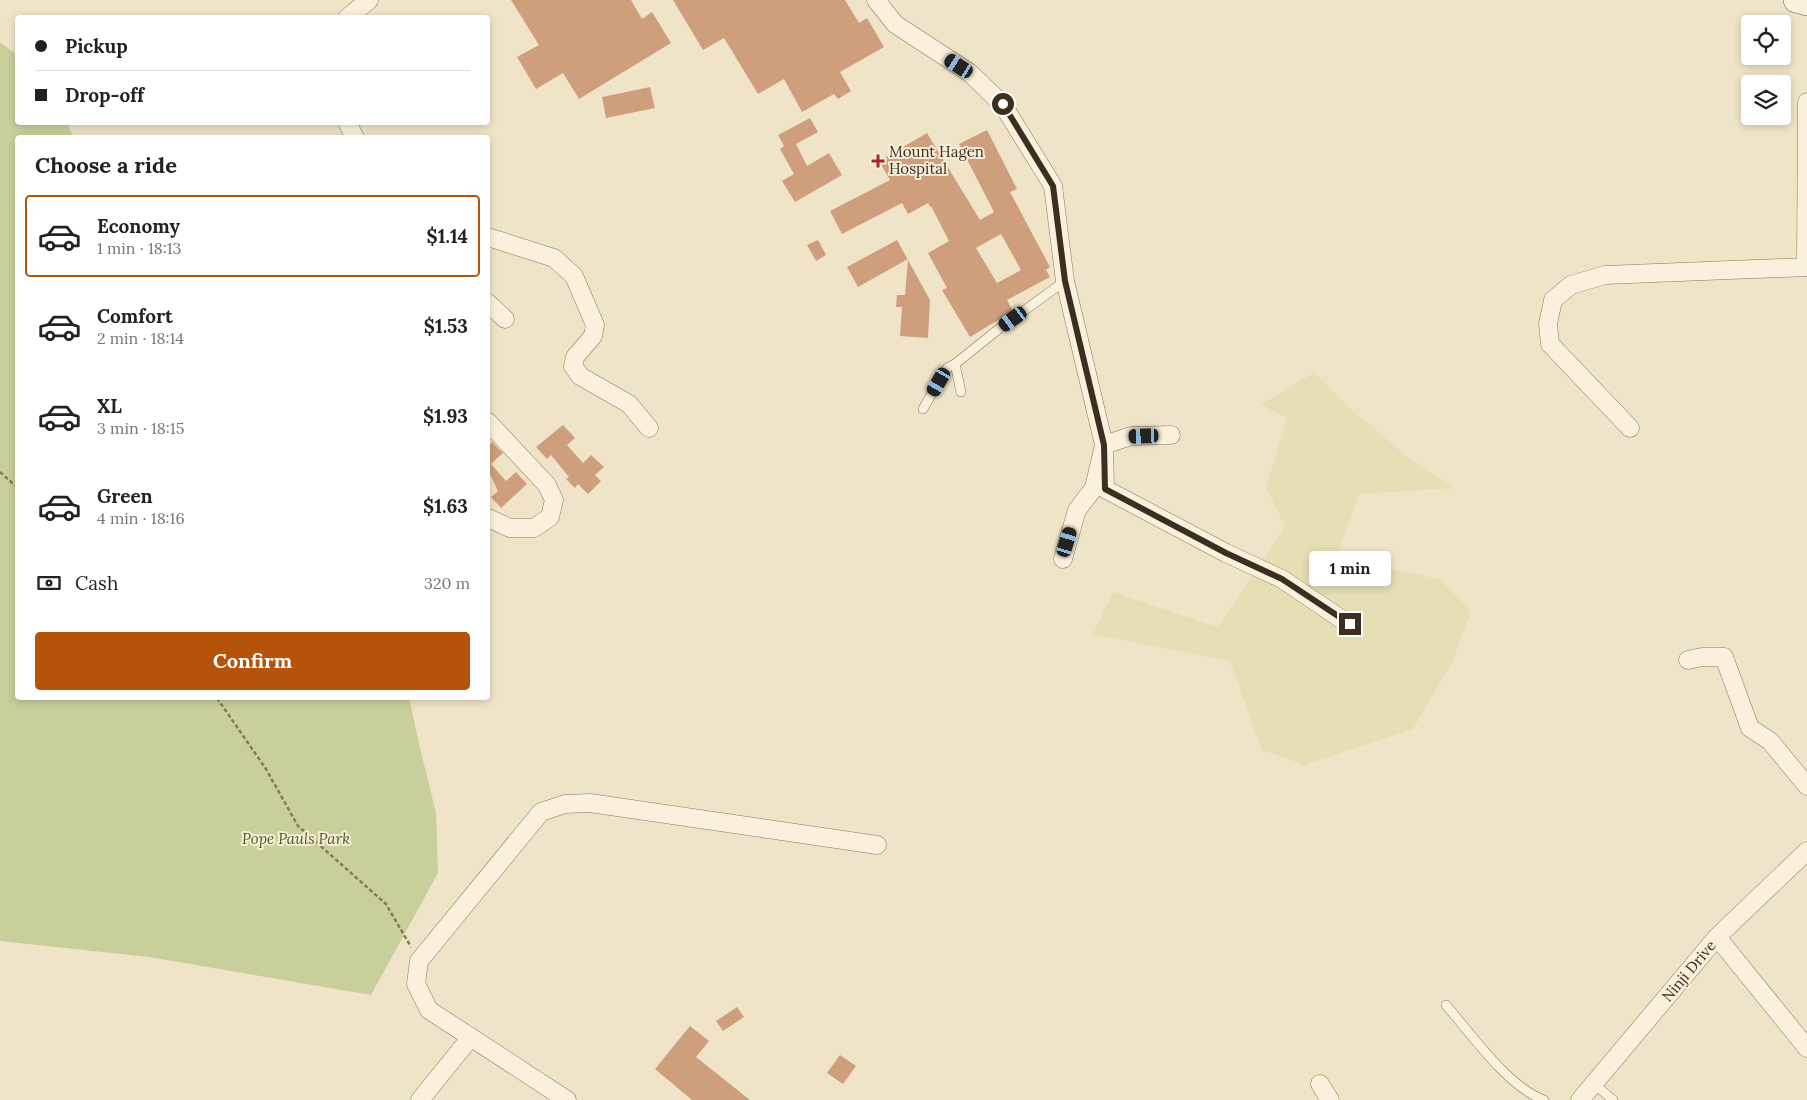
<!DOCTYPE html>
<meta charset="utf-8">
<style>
body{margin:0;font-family:Lora,serif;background:#f2f2f2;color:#222;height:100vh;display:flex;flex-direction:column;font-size:19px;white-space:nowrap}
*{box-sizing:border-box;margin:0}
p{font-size:16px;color:#767676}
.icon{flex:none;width:28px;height:28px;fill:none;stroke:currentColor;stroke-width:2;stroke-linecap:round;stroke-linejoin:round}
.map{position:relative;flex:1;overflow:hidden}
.details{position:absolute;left:15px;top:135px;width:475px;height:565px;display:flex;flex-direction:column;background:#fff;border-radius:5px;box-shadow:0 2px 8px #0003}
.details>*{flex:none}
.banner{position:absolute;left:15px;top:15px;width:475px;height:110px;border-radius:5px;box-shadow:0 2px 8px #0003;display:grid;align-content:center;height:110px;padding:0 20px;background:#fff}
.controls{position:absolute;left:1741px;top:15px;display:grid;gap:10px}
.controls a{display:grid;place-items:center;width:50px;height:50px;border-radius:5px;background:#fff;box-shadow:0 2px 8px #0003;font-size:25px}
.end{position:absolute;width:22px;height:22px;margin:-11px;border:6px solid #3d2e20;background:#fff;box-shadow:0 0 0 2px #fff}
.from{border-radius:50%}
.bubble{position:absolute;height:35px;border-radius:5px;background:#fff;box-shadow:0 2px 8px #0003;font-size:16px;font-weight:800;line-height:35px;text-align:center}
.car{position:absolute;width:15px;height:30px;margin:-15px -8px;border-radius:6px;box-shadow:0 0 4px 1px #0007;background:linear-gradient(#222 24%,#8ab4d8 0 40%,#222 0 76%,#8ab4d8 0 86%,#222 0)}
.banner b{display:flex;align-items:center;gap:18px;height:48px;font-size:19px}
.banner b+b{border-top:1px solid #e0e0e0}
.banner i{width:12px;height:12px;background:#222}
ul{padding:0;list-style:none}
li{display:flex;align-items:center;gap:15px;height:82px;margin:0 10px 8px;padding:0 10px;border:2px solid transparent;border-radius:5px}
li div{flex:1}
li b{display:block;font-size:19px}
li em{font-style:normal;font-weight:800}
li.selected{border-color:#b45309}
li>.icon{width:45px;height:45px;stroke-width:1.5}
h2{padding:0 20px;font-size:22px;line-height:60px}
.pay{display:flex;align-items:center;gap:12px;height:55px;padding:0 20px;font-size:19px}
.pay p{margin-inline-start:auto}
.cta{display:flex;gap:10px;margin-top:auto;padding:10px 20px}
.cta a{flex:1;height:58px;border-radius:5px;background:#b45309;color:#fff;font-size:20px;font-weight:800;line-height:58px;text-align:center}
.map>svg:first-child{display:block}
.farmland{fill:#e6deb5}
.green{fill:#c9cf9b}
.building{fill:#cf9f7d;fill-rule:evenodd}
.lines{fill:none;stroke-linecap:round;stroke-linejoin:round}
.lane-casing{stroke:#8d765c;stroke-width:10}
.street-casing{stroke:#8d765c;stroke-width:19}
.secondary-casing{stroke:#6f573f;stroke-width:26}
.path{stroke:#8d765c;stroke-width:2.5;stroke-dasharray:4 2.5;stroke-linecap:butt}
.lane{stroke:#faf1dc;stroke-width:9}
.street{stroke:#faf1dc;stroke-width:18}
.secondary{stroke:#faf1dc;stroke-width:25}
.route{stroke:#3d2e20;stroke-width:6}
.poi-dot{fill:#9e2a2b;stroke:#f7eed8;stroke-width:2}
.labels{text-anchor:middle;stroke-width:4;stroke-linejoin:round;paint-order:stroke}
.poi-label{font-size:15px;fill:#3d2e20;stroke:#f7eed8;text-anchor:start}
.park-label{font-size:15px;font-style:italic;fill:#4d5a26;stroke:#f7eed8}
.street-label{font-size:15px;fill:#3d2e20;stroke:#f7eed8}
</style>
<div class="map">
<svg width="1807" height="1100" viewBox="0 0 1807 1100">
<rect width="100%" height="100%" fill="#f0e4c8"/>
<path class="farmland" d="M1315 372 1344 403 1405 455 1454 488 1359 494 1336 559 1440 579 1471 611 1452 662 1413 729 1304 765 1262 750 1230 661 1093 634 1113 592 1218 627 1285 526 1266 487 1287 418 1260 405Z"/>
<path class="green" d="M0 42 17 55 18 122 67 123 73 137 18 138V698H409L420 748 436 813 438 873 371 995 149 957 0 941Z"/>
<g class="building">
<path d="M511 0H631L642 19 652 12 671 43 579 99 563 73 536 89 517 57 539 45Z"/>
<path d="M673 0H845L859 23 867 18 884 47 840 72 851 91 838 99 834 94 802 112 784 79 758 94 724 38 703 50Z"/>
<path d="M650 87 655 108 606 118 602 97Z"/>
<path d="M810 118 818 132 796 144 807 166 829 153 842 175 795 202 782 181 794 174 780 149 784 146 778 135Z"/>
<path d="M987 130 1017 189 1010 192 1050 267 1046 270 1050 277 1007 300 1013 311 970 337 942 290 947 288 928 253 949 241 931 206 930 207 928 203 908 214 902 203 842 234 830 211 890 180 879 161 927 133 980 220 994 212 959 144ZM1001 234 1021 270 997 283 976 248Z"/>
<path d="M818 240 826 255 816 261 807 245Z"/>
<path d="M897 240 930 300 928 338 900 336 902 307H896L897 295H905L908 259 858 287 847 267Z"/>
<path d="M563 425 575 438 567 445 583 463 591 455 604 467 595 475 601 481 588 494 578 484 575 488 566 479 569 477 551 455 547 459 536 447Z"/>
<path d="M492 442 503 453 491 464 506 481 516 472 527 484 501 508 491 497 498 491 488 470V446Z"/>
<path d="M737 1007 744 1017 723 1031 716 1021Z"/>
<path d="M690 1026 709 1041 696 1057 750 1100H692L655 1069Z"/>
<path d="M840 1055 856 1066 843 1084 827 1073Z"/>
</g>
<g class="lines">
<defs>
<g id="lane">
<path d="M955 364 961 392"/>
<path d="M923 409 947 368 955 364 1000 328 1065 281"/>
<path d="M1446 1005C1471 1034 1508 1087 1544 1100"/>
<path d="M1594 1084 1613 1100"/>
</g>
<g id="street">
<path d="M876 0 895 24 970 73 1003 105 1053 186 1065 281 1104 445 1094 488 1077 510 1063 559"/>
<path d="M347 18 369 0"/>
<path d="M347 122 355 138"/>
<path d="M488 237 554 258 574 276 595 325 593 336 575 357 573 366 580 376 629 404 649 428"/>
<path d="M1806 267 1807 102"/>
<path d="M488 303 505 319"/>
<path d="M488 422 547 485 554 500 550 517 534 528H510L488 518"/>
<path d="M1630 428 1550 344 1548 324 1553 300 1571 285 1605 275 1807 267"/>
<path d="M1171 435 1131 436 1104 445 1105 489 1226 553 1282 579 1350 625"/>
<path d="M1688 660 1702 657H1724L1750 728 1770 741 1807 786"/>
<path d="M1717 937 1807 1048"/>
<path d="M1320 1084 1330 1100"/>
<path d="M420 1100 471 1037"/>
<path d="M567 1100 429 1010 416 984 419 961 541 812 565 804 590 803 877 845"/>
<path d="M1580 1100 1717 937 1807 851"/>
</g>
<path id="secondary" d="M1796 0 1807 3"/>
</defs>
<use href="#lane" class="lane-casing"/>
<use href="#street" class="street-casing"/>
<use href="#secondary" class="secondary-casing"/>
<g class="path">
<path d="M0 472 18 488"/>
<path d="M217 698 266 769 298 826 386 904 411 947"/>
</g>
<use href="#lane" class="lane"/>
<use href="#street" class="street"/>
<use href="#secondary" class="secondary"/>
</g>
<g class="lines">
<path class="route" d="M1003 104 1053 186 1065 281 1104 445 1105 489 1226 553 1282 579 1350 624"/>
</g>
<path class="poi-dot" d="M875.5 153.5h5v5h5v5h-5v5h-5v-5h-5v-5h5z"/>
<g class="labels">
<g class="poi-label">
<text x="889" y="157">Mount Hagen<tspan x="889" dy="17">Hospital</tspan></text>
</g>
<g class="park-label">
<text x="296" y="844">Pope Pauls Park</text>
</g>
<g class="street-label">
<text transform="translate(1689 971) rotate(-50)" y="5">Ninji Drive</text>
</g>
</g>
</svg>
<div class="controls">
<a><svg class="icon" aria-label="locate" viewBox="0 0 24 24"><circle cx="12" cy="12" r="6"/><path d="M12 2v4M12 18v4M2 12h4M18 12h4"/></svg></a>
<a><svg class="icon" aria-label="layers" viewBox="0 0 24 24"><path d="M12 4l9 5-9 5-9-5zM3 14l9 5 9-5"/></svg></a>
</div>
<i class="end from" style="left:1003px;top:104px"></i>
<i class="end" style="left:1350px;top:624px"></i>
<div class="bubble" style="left:1309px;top:551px;width:82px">1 min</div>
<i class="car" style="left:959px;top:66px;rotate:303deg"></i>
<i class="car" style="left:1013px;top:319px;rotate:234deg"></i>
<i class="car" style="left:939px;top:382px;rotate:210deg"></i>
<i class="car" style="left:1144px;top:436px;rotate:268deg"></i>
<i class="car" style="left:1067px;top:542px;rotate:17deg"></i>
<div class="banner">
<b><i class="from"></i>Pickup</b>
<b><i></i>Drop-off</b>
</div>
<section class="details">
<h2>Choose a ride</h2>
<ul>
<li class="selected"><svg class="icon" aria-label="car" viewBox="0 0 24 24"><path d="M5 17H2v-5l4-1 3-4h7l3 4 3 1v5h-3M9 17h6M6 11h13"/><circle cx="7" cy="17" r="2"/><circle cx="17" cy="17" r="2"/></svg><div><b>Economy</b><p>1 min · 18:13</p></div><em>$1.14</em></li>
<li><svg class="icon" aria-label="car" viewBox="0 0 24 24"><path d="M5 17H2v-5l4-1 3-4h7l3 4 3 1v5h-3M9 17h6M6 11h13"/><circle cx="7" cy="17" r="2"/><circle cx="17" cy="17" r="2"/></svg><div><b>Comfort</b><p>2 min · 18:14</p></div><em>$1.53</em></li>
<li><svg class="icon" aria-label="car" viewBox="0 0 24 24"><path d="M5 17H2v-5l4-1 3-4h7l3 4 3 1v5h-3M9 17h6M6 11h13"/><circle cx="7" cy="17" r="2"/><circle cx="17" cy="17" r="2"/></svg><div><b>XL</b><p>3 min · 18:15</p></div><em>$1.93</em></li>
<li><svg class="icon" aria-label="car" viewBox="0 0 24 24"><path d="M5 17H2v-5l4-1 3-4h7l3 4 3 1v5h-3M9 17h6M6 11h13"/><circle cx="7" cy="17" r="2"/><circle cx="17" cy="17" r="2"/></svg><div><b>Green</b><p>4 min · 18:16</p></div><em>$1.63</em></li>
</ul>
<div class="pay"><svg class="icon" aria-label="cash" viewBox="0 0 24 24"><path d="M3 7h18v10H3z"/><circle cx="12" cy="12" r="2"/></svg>Cash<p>320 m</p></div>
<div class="cta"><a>Confirm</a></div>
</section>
</div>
